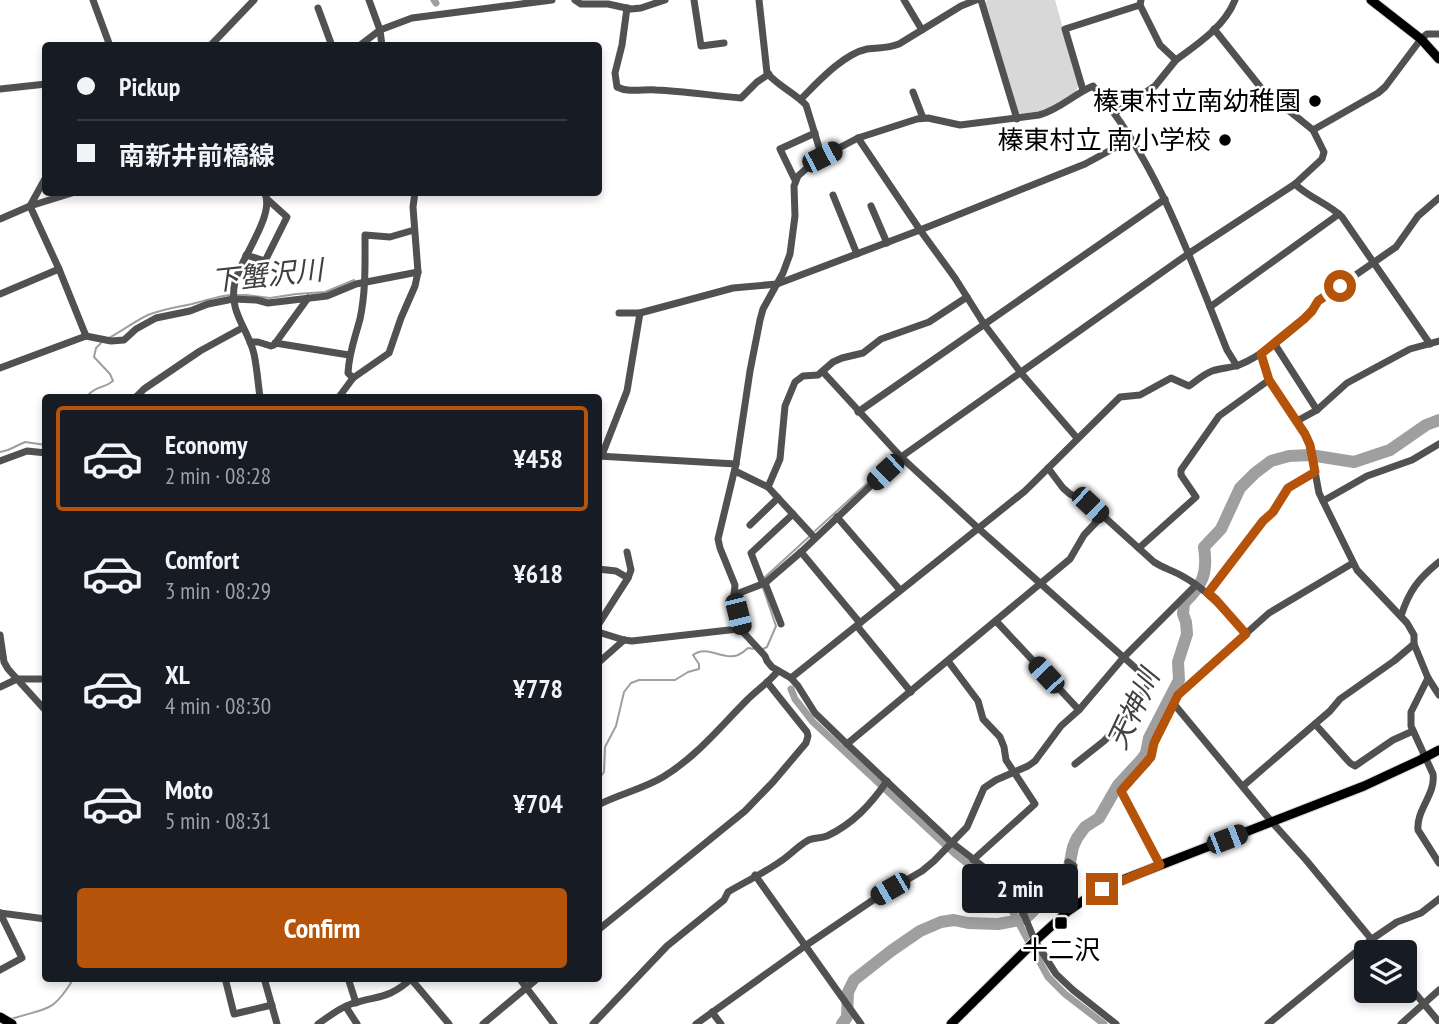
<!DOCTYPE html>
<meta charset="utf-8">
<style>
body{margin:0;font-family:"PT Sans Narrow","Noto Sans JP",sans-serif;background:#20242c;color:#f1f3f6;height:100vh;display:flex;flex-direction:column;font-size:26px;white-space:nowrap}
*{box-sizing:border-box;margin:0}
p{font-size:23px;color:#9ea1a6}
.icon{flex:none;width:38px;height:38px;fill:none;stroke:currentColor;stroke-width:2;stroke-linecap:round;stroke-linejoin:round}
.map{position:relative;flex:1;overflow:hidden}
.side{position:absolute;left:42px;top:394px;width:560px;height:588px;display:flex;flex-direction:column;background:#171b24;border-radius:7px;box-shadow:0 4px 10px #0003}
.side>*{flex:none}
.hud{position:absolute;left:42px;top:42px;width:560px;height:154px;border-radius:7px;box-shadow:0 4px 10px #0003;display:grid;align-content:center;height:154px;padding:0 35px;background:#171b24}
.fabs{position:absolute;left:1354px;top:940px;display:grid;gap:14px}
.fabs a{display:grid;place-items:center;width:63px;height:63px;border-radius:7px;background:#171b24;box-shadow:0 4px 10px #0003;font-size:35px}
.end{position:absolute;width:32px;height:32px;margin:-16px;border:9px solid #b45309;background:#fff;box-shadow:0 0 0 4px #fff}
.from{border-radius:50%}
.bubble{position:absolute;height:49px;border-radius:7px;background:#171b24;box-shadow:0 4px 10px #0003;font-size:23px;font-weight:600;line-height:49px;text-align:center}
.car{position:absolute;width:21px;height:42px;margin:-21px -10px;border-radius:9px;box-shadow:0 0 5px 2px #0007;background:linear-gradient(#222 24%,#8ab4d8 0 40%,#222 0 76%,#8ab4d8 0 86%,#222 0)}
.hud b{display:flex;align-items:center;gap:24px;height:66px;font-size:26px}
.hud b+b{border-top:2px solid #363941}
.hud i{width:18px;height:18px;background:#f1f3f6}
ul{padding:12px 0 0;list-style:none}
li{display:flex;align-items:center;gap:21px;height:105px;margin:0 14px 10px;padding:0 21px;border:4px solid transparent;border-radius:7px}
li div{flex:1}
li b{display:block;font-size:26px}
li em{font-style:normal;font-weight:600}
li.selected{border-color:#b45309}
li>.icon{width:63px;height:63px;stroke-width:1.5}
.primary-button{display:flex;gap:14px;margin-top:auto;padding:14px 35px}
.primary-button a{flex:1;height:80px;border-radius:7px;background:#b45309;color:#fff;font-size:28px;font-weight:600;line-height:80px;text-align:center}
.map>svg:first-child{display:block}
.green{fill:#d8d8d8}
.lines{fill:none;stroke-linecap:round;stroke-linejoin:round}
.stream{stroke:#9f9f9f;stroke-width:2}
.canal{stroke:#9f9f9f;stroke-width:7}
.river{stroke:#9f9f9f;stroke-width:12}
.major-casing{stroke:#dbdbdb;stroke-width:11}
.minor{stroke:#515151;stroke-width:7}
.major{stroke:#000;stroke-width:9}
.route{stroke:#b45309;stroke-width:9}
.poi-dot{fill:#000;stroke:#fff;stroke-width:2.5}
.labels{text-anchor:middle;stroke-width:5;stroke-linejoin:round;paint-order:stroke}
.poi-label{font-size:26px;fill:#000;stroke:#fff;text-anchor:end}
.water-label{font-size:28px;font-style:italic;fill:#404040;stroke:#fff}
</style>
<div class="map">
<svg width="1439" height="1024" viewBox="0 0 1439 1024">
<rect width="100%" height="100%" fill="#fff"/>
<path class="green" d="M987 0H1055L1079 85 1075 93 1046 111 1018 114 984 3Z"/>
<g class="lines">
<g class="stream">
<path d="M236 295H247L270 298 296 294 325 292 354 280"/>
<path d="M109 338C122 331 135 321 148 315 162 309 177 307 192 304 205 301 217 296 231 295"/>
<path d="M86 397C98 384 102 390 113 381L110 374 94 357 96 348 101 343"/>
<path d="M0 452 8 450 25 442 46 445"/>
<path d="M815 531 883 469"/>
<path d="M764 578 811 535"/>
<path d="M763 588 776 626 767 647 763 649"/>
<path d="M598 780 604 772 605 747 616 726 624 692 631 683 639 680H675L688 672 699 669V664L693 655C707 644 723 661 738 655 740 654 746 650 748 648L755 649"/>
<path d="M205 978C210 981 216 981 221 979"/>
<path d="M11 1019C48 1007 52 1014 74 978"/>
</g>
<g class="canal">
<path d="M434 0 436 3"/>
<path d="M791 689 795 699 813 722 955 854 987 879 1011 909 1048 977 1065 994 1104 1024"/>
</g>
<path class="river" d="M842 1024 847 1017 848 992 854 980 891 951 920 931 941 922 954 920 968 923 998 924 1021 920 1028 916 1060 883 1069 867 1073 847 1077 838 1085 827 1099 818 1118 785 1142 759 1146 753 1149 738 1179 680 1178 662 1187 634 1186 622 1183 614 1184 603C1203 585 1208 573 1204 547L1221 529 1240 488 1255 473 1271 461 1289 456 1310 455 1354 462 1390 450 1426 425 1439 420"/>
<defs>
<g id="major">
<path d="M1371 0 1421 39 1439 59"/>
<path d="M0 1017 12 1024"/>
<path d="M951 1024 1035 941 1068 911 1090 896 1117 882 1364 786 1420 760 1439 750"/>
</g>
</defs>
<use href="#major" class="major-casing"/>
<g class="minor">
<path d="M93 0 110 46"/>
<path d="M369 0 380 30 382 46"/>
<path d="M575 0 581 4H608L631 9 641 8 665 0"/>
<path d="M694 0 701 46 724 43"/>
<path d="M759 0 767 73C778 86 795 93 806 105L822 157"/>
<path d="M904 0 922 30"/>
<path d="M981 0 1017 119"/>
<path d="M318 8 332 46"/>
<path d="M627 8 622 45 615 73 617 87C629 93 643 89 656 90 685 91 713 96 741 98L757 82 769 74"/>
<path d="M210 46 254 0"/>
<path d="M359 46 380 30 412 18 552 0"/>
<path d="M1176 60C1198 44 1225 26 1235 0"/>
<path d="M0 89 46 84"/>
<path d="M1083 90 1065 29 1140 5"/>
<path d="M913 92 923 118"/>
<path d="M801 99C817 83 843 54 867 49 879 47 886 49 899 44L961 6 976 0"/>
<path d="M1115 113 1155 86 1176 60 1160 45 1140 5 1141 0"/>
<path d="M1313 130 1378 93 1385 87 1421 39 1427 34H1439"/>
<path d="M858 138 920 230 955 278 984 324 1021 373 1077 438"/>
<path d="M46 177 30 206 59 269 86 336"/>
<path d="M795 180 780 149 815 133"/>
<path d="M1295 184C1309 198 1328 203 1342 217L1430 344"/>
<path d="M833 195 857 254"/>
<path d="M871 206 887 243"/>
<path d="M0 219 30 206 75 192"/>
<path d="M246 255 265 261 287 217 267 199"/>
<path d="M0 294 59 269"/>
<path d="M1210 307 1339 214"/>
<path d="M619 313H640L733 288 777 284 920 230 1085 164 1131 139"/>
<path d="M250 342H258L271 346 274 345 308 298"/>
<path d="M275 343 349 355"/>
<path d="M1274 343 1317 410"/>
<path d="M1261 354 1269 380 1305 434 1310 445 1319 493 1357 570 1407 623 1414 635V644L1428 678 1439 695"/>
<path d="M0 368 86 336 111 341 124 340 136 329 156 318 190 311 208 304 233 299 257 300 268 303 327 296 356 284 418 272"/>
<path d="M823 372 901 457 978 528 1148 679 1149 683 1129 715 1104 741 1075 764"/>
<path d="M353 378 348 373C349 352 355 338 360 319 366 291 365 263 365 235L390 237 414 230"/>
<path d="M136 397 144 389 200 351 242 328"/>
<path d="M260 397C258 383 257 368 254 354 248 328 228 312 235 282 240 259 277 213 264 192"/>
<path d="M339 397 353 378 389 353 401 318 415 286 418 272 413 207 415 192"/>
<path d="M858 412 1165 199"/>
<path d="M1297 421 1317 410 1347 383 1410 349 1439 341"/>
<path d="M602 455 627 391 640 313"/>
<path d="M598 456 736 464"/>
<path d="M0 461 27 451 46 453"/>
<path d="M1048 468 1063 488 1070 494 1090 504 1154 562C1163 568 1174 571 1184 577 1209 591 1227 613 1246 634"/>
<path d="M735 471 768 487 815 538"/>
<path d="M768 487 780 459 785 406 795 382 803 376 818 375 833 362 842 358 863 353 881 339 929 322 967 297"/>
<path d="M1323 501 1367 476 1412 460 1439 444"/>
<path d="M837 517 900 590"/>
<path d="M750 525 778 498"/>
<path d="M1139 548 1196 497 1181 475V470L1219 416 1269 380"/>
<path d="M801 552 860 623"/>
<path d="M598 569 616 571 628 578"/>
<path d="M765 583 781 624"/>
<path d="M763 584 751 553 793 514"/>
<path d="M1208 593 1263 521 1273 512 1288 488 1315 472"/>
<path d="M734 595 765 583 801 552 901 457 1188 254 1295 184 1322 159 1324 152 1313 130 1262 89 1214 29"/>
<path d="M1401 616C1409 591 1418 579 1439 562"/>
<path d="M996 621 1079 710 1124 657 1196 585"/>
<path d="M598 625 628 578 631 570 627 552"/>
<path d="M857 626 911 692"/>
<path d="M598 632 624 640 632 641 738 629 743 632 765 656 767 661 772 667 791 678 798 686 815 713 847 744 951 842 990 872 1001 883 1024 915 1035 941 1056 974 1073 990 1116 1024"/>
<path d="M743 632 734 595 735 585 720 548 718 539 736 464 750 371 760 320 763 309 783 273 790 254 795 216 794 186 798 176 816 160 858 138 917 119 928 118 960 125 1039 115C1059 110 1074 94 1093 86 1158 163 1190 258 1227 350L1237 366"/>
<path d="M0 635 4 662 8 669 46 711"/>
<path d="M948 661 978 701 983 719 1000 737 1004 747 1006 760 1035 804 973 860"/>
<path d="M598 663 624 640"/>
<path d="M791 678 1025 491 1120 397 1140 395 1171 378 1189 386C1196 381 1204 374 1212 371 1221 368 1230 368 1239 365 1262 356 1306 322 1318 301L1396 247 1418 216 1439 198"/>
<path d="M1428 678 1411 712V726L1433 774C1436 794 1416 810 1418 830L1439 863"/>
<path d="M0 687 17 679H46"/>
<path d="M1174 704 1271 821 1306 860 1382 952"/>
<path d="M1315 724 1350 763 1355 766 1393 740 1413 731"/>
<path d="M847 744 1070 559 1084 535 1102 516"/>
<path d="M1243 786 1330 711 1340 699 1394 661 1414 644"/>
<path d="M598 805C619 794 643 789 663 777 696 757 720 727 747 700 757 690 769 682 778 671"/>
<path d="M1160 865 1121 791 1148 762 1151 757 1156 737 1178 695 1183 690 1269 613 1353 563"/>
<path d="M755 875 861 1024"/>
<path d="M1068 911C1058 893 1067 883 1074 866L1068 862"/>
<path d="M0 913 46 919"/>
<path d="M598 930 745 811 773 782 806 743 808 736 807 732 767 682"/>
<path d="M0 970 22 958 0 913"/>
<path d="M225 978 234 1014 272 1005"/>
<path d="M264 978 277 1024"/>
<path d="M348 978 356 1003"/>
<path d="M519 978 554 1024"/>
<path d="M411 979 449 1024"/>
<path d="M1405 981 1439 1022"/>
<path d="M346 1007 357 1024"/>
<path d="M712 1012 721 1024"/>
<path d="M318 1024C328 1017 339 1008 351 1004 379 995 388 1000 412 978"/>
<path d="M483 1024 538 978"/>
<path d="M593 1024 667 946 724 900 728 892C745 882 764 873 781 861 790 855 797 847 807 841 813 837 820 839 827 836 853 824 871 804 887 781"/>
<path d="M696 1024 805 946 876 898 922 871 934 861 967 827 984 788 996 780 1028 766 1035 761 1061 726 1079 710"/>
<path d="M1268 1024 1372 939 1397 922 1421 913 1439 899"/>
<path d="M1401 1024 1439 990"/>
</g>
<use href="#major" class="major"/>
</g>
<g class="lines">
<path class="route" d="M1102 889 1160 865 1121 791 1151 757 1154 743 1178 695 1246 634 1216 600 1208 593 1263 521 1273 512 1288 488 1315 472 1310 445 1305 434 1269 380 1261 354 1304 319 1312 311 1318 301 1340 286"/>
</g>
<g class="poi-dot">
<circle cx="1315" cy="101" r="7"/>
<circle cx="1225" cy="140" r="7"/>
<rect x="1054" y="916" width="14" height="14" rx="3.5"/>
</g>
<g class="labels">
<g class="poi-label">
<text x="1301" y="110">榛東村立南幼稚園</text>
<text x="1211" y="149">榛東村立 南小学校</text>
<text x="1061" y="959" text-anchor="middle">十二沢</text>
</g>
<g class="water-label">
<text transform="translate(267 275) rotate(-6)" y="10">下蟹沢川</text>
<text transform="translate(1133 709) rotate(-65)" y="10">天神川</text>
</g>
</g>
</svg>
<div class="fabs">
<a><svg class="icon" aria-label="layers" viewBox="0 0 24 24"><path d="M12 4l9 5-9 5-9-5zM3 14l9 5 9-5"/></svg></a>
</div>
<i class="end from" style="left:1340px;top:286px"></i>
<i class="end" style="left:1102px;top:889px"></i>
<div class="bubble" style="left:962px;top:864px;width:116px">2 min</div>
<i class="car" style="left:822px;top:157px;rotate:63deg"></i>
<i class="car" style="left:885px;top:472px;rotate:227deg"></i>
<i class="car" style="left:1090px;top:505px;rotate:133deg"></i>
<i class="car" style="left:738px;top:614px;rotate:166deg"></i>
<i class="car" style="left:1046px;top:675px;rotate:317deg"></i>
<i class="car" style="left:1227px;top:839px;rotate:69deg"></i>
<i class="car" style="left:890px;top:889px;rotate:240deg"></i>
<div class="hud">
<b><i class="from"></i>Pickup</b>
<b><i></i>南新井前橋線</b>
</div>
<section class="side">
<ul>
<li class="selected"><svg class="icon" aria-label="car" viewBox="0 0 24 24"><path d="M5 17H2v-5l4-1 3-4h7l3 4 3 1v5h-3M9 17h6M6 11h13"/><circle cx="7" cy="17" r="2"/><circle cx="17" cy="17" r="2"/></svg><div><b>Economy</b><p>2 min · 08:28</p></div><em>¥458</em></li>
<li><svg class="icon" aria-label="car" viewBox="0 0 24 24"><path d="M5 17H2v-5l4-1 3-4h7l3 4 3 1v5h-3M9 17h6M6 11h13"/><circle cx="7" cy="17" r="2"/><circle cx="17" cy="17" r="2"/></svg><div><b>Comfort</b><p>3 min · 08:29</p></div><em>¥618</em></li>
<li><svg class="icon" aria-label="car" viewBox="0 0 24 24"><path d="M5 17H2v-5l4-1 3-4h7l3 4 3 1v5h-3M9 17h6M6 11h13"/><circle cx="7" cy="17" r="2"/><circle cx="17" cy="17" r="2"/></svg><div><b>XL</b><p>4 min · 08:30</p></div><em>¥778</em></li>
<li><svg class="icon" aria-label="car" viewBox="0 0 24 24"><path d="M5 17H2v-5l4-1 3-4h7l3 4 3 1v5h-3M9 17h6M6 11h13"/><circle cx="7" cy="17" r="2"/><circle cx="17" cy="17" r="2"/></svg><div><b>Moto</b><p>5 min · 08:31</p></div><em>¥704</em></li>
</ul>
<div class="primary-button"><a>Confirm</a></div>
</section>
</div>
